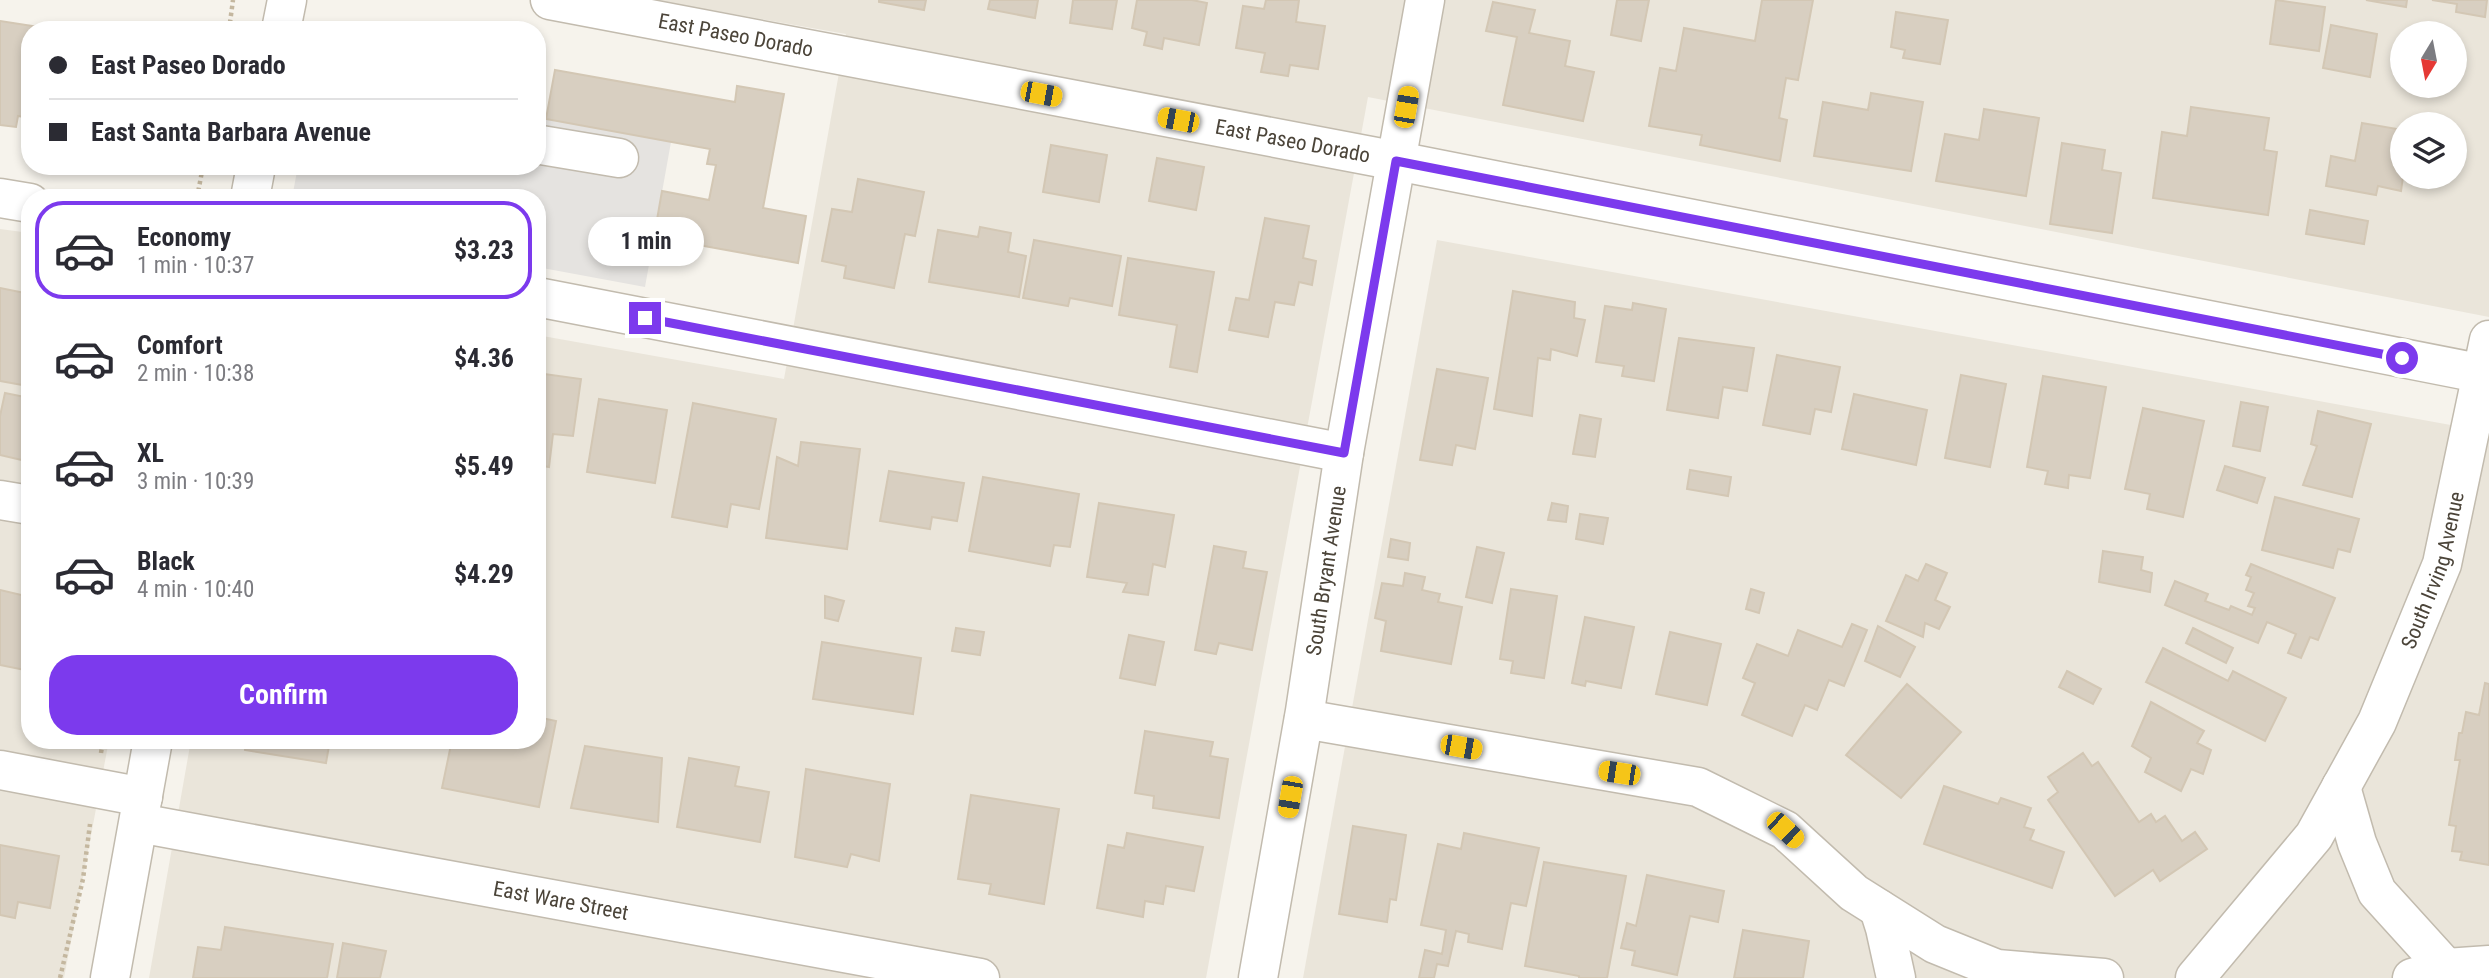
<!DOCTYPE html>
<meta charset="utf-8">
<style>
body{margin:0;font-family:"Roboto Condensed",sans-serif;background:#f7f7f7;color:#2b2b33;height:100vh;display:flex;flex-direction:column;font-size:26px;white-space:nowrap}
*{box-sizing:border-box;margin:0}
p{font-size:23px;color:#7c7c81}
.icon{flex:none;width:38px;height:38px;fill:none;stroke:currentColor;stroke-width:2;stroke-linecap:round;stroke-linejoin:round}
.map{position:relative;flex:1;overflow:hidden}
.panel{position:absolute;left:21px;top:189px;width:525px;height:560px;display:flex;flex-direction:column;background:#fff;border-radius:28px;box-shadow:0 4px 10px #0003}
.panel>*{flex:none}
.banner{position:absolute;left:21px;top:21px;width:525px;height:154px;border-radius:28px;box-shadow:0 4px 10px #0003;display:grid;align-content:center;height:154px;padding:0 28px;background:#fff}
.needle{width:46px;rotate:190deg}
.fabs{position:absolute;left:2390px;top:21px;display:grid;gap:14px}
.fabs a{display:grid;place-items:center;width:77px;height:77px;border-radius:50%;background:#fff;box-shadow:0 4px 10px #0003;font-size:35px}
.end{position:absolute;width:32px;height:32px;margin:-16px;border:9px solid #7c3aed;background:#fff;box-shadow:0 0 0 4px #fff}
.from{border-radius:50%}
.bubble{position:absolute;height:49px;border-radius:24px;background:#fff;box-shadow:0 4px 10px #0003;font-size:23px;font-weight:700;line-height:49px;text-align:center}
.car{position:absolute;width:21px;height:42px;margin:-21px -10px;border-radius:9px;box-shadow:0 0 5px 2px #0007;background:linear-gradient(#f5c518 24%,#345 0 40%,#f5c518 0 76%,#345 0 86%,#f5c518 0)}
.banner b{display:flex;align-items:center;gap:24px;height:66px;font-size:26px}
.banner b+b{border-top:2px solid #e1e1e2}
.banner i{width:18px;height:18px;background:#2b2b33}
ul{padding:12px 0 0;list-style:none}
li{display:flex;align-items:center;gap:21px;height:98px;margin:0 14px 10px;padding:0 14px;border:4px solid transparent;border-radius:28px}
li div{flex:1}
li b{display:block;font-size:26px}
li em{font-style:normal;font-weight:700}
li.selected{border-color:#7c3aed}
li>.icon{width:63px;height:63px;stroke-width:1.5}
.primary-button{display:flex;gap:14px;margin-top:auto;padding:14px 28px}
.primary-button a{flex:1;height:80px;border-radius:28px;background:#7c3aed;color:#fff;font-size:28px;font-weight:700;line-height:80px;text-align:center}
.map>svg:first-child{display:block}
.residential{fill:#eae5da;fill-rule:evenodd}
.parking{fill:#e5e3e0}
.building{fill:#d8cfc1;stroke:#d3c7b4;stroke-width:2}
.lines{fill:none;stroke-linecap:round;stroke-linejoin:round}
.minor-casing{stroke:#c2bbae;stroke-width:41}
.path{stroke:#c4b79f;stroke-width:4.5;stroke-dasharray:3.5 3.5;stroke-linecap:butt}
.minor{stroke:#fff;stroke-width:38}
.route{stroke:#7c3aed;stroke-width:9}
.labels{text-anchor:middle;stroke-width:5;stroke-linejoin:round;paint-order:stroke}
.street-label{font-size:21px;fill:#4b4439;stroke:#fff}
</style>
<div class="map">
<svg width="2489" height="978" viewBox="0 0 2489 978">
<rect width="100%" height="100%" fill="#f6f3ec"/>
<g class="residential">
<path d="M654 0H2489V317L1368 97 1206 978H149L191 740H537V335L784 379 846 34ZM2403 33H2455V86H2403ZM2403 124H2455V177H2403Z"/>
<path d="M0 229 30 233V740H109L64 978H0Z"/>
<path d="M1437 240 2489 432V978H1303Z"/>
</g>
<path class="parking" d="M537 117 671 142 645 287 537 267V198H292L298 166H485L510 171 511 166H537Z"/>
<g class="building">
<path d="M879 0H926L924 10 879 2Z"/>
<path d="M990 0H1038L1035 18 988 9Z"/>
<path d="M1073 0H1117L1112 29 1070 23Z"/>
<path d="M1137 0H1192L1207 3 1199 45 1164 38 1162 49 1144 45 1147 32 1132 28Z"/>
<path d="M1266 0H1299L1296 22 1325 26 1318 69 1290 65 1288 76 1261 72 1265 53 1236 48 1243 6 1264 9Z"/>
<path d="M1617 0H1649L1641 41 1611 35Z"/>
<path d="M1762 0H1813L1798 80 1786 78 1779 118 1787 120 1780 161 1700 145 1702 135 1649 126 1660 68 1676 71 1684 28 1755 41Z"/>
<path d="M2276 0 2325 7 2319 51 2270 44Z"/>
<path d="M2366 0H2407L2406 7Z"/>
<path d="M2432 0H2487L2485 17 2456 12 2457 4Z"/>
<path d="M1493 2 1535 10 1529 33 1570 41 1565 66 1594 72 1583 121 1503 105 1517 37 1486 31Z"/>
<path d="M1896 12 1948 20 1940 64 1903 58 1905 50 1891 47Z"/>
<path d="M0 21 58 30H30V118L18 116 16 127 0 125Z"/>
<path d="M2331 25 2377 34 2370 77 2323 68Z"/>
<path d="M555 70 735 102 737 86 784 94 763 208 806 216 798 263 654 237 662 191 709 200 716 165 707 164 710 149 546 119Z"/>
<path d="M1871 93 1923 102 1911 171 1814 156 1823 102 1868 110Z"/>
<path d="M2191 107 2269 118 2264 150 2277 152 2268 215 2153 198 2162 132 2187 136Z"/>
<path d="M1984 109 2039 118 2026 196 1936 181 1945 134 1979 140Z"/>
<path d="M2362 123 2403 130V177L2401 191 2378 186 2376 195 2326 186 2331 156 2355 161Z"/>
<path d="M2062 143 2105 150 2102 170 2121 173 2112 233 2050 224Z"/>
<path d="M1051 145 1107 155 1099 202 1043 192Z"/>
<path d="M1157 158 1204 167 1196 210 1149 201Z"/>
<path d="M858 179 924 192 915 236 905 234 894 288 844 278 846 266 822 261 832 209 852 212Z"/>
<path d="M2310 210 2368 221 2364 244 2306 234Z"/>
<path d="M1265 218 1309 226 1303 258 1316 261 1312 285 1299 282 1294 305 1275 302 1268 337 1229 330 1236 298 1249 300Z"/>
<path d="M980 227 1011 233 1008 252 1026 256 1019 297 929 282 938 230 978 237Z"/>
<path d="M1034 240 1121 256 1112 306 1070 298 1068 306 1023 298Z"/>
<path d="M1128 258 1214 272 1197 372 1170 367 1177 325 1119 315Z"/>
<path d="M0 288 30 294 28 386 0 381Z"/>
<path d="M1513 291 1575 302 1574 318 1585 320 1577 356 1551 349 1550 360 1538 358 1532 416 1494 409Z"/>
<path d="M1633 303 1666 309 1654 381 1622 376 1624 366 1596 362 1605 306 1632 310Z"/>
<path d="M1679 338 1754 348 1747 391 1723 387 1718 418 1667 410Z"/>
<path d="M1777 355 1840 367 1831 412 1815 409 1810 434 1763 425Z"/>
<path d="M1437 369 1488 378 1475 449 1456 445 1452 465 1420 460Z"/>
<path d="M537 373 581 379 573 436 553 434 549 467 537 465Z"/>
<path d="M1961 375 2006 384 1990 467 1945 458Z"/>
<path d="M2043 376 2106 387 2090 478 2069 475 2068 488 2045 484 2048 471 2027 467Z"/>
<path d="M5 393 30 398V443L26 461 0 455V416Z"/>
<path d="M1854 394 1927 410 1916 465 1842 449Z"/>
<path d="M599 399 667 410 655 483 587 472Z"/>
<path d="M2241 402 2268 407 2260 451 2233 446Z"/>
<path d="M693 403 776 419 759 509 731 504 727 527 672 517Z"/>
<path d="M2143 408 2204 421 2183 517 2147 509 2150 494 2125 489Z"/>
<path d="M2318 411 2371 424 2352 497 2303 485 2317 446 2311 444Z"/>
<path d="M1580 415 1601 419 1595 457 1573 454Z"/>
<path d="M801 442 860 449 847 549 766 538 777 457 798 466Z"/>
<path d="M2225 466 2265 478 2257 503 2217 490Z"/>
<path d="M1690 470 1731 477 1728 496 1687 489Z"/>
<path d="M889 471 964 483 957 521 932 517 930 529 880 521Z"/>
<path d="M983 477 1079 494 1070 547 1054 545 1050 566 969 551Z"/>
<path d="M2275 497 2359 519 2350 552 2338 549 2333 568 2262 550Z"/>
<path d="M1099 503 1174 515 1165 567 1153 564 1148 595 1123 592 1127 583 1087 577Z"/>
<path d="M1552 503 1568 506 1566 522 1548 520Z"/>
<path d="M1580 514 1608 518 1603 544 1576 539Z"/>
<path d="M1391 539 1410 543 1408 560 1388 557Z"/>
<path d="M1214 546 1246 552 1243 568 1267 572 1252 650 1219 643 1216 654 1195 650Z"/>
<path d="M1477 547 1504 553 1492 603 1466 597Z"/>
<path d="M2103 551 2143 557 2141 570 2152 573 2150 592 2099 582Z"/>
<path d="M1926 564 1947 573 1935 600 1950 607 1939 629 1925 623 1923 637 1886 621 1906 575 1918 581Z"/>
<path d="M2251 564 2335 598 2318 640 2310 637 2301 658 2288 653 2296 634 2267 622 2258 643 2165 605 2175 581 2208 594 2205 601 2229 610 2231 606 2252 615 2255 608 2248 606 2254 593 2246 590 2251 577 2246 575Z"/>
<path d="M1405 573 1425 577 1422 590 1440 594 1438 602 1462 607 1451 664 1381 651 1386 621 1375 618 1382 583 1403 586Z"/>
<path d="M1511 589 1557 596 1544 678 1511 673 1513 661 1500 659Z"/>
<path d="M1751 589 1764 593 1759 613 1746 609Z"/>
<path d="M0 590 30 597V671L0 665Z"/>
<path d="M825 596 844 601 838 621 825 618Z"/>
<path d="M1585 617 1634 627 1621 688 1586 681 1585 686 1572 683Z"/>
<path d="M1852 624 1867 630 1844 686 1829 680 1817 710 1805 705 1792 736 1742 715 1755 683 1743 678 1757 644 1788 656 1798 630 1842 647Z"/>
<path d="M1878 626 1915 647 1900 677 1865 661Z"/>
<path d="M956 628 984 632 980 655 952 651Z"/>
<path d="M2193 628 2233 648 2226 663 2186 643Z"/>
<path d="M1670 632 1721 644 1707 705 1656 694Z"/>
<path d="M1129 635 1164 642 1155 685 1120 678Z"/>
<path d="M822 642 921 658 913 714 813 699Z"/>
<path d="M2163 648 2228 681 2233 671 2286 698 2265 741 2146 682Z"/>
<path d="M2067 671 2101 689 2093 704 2059 687Z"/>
<path d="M2485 683 2489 684V865L2460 860 2462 852 2452 851 2456 826 2449 825 2460 760H2455L2459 733H2462L2466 712 2479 715Z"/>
<path d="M1907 684 1961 732 1901 798 1846 755Z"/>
<path d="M2151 702 2204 731 2197 743 2211 750 2203 774 2191 769 2181 791 2145 772 2151 758 2132 746Z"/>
<path d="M537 717 556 721 539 807 442 788 452 740H537Z"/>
<path d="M1145 731 1213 742 1210 756 1228 759 1219 818 1153 808 1154 796 1135 793Z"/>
<path d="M246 740H330L326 763 245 750Z"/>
<path d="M585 746 662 758 658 822 571 808Z"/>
<path d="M2083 753 2092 766 2098 762 2139 822 2151 814 2156 822 2165 816 2182 841 2195 832 2207 849 2160 881 2153 870 2115 896 2048 800 2058 792 2048 777Z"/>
<path d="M689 758 739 767 735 786 769 792 760 842 677 827Z"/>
<path d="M806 769 890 784 879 861 851 854 847 867 795 857Z"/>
<path d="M1944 786 1998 804 2001 798 2031 808 2024 827 2034 830 2030 840 2064 852 2052 888 1924 844Z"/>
<path d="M971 795 1059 809 1044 904 989 894 991 884 958 879Z"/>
<path d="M1353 826 1406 835 1396 900 1390 899 1387 922 1339 914Z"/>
<path d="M1127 833 1203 847 1194 891 1166 886 1163 904 1145 901 1143 917 1097 908 1108 845 1124 848Z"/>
<path d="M1464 833 1539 848 1526 906 1511 903 1502 949 1468 942 1469 934 1456 931 1448 966 1437 964 1434 978H1419L1425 950 1442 954 1446 930 1421 925 1438 844 1461 849Z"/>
<path d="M0 845 59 856 50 908 18 902 15 918 0 915Z"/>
<path d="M1544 862 1626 876 1607 978H1579V976L1525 966Z"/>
<path d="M1647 875 1724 891 1718 922 1690 916 1677 975 1632 965 1635 951 1621 948 1627 923 1636 926Z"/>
<path d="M225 927 333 944 327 978H193L198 947 221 950Z"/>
<path d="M1743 930 1809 941 1803 978H1734Z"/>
<path d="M343 943 386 951 380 978H337Z"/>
</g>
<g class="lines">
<defs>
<g id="minor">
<path id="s1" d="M550 0 1397 161 2489 375"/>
<path d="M281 30 287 0"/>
<path d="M541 145 619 158"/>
<path d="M0 198 30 203"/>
<path d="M250 198 256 166"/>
<path d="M537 297 1344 453"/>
<path d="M0 500 30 505"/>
<path d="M1304 719 1698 787 1785 830 1854 893 1935 944 1997 969 2104 978"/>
<path d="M0 770 143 797"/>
<path d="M2341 787 2357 843 2377 892 2446 968"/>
<path id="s2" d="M139 823 980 978"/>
<path d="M1879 909 1885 928 1896 978"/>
<path d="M110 978 153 740"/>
<path id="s3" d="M1258 978 1305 711 1344 453 1425 0"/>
<path id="s4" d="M2195 978 2314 836 2377 722 2442 564 2489 340"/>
<path d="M2412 978 2446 968 2489 965"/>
</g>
</defs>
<use href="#minor" class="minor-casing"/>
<g class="path">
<path d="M229 30 233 0"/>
<path d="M197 198 203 166"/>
<path d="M101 753 103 740"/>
<path d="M60 978 83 879 90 824"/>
</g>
<use href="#minor" class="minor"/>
</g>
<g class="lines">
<path class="route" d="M645 318 1344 453 1396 161 2402 358"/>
</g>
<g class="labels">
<g class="street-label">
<text dy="7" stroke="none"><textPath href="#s1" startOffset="189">East Paseo Dorado</textPath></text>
<text dy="7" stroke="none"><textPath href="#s1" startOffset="756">East Paseo Dorado</textPath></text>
<text dy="7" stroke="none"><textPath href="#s4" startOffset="478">South Irving Avenue</textPath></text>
<text dy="7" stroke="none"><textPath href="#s3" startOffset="413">South Bryant Avenue</textPath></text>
<text dy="7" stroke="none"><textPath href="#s2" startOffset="429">East Ware Street</textPath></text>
</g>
</g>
</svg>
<div class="fabs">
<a><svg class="needle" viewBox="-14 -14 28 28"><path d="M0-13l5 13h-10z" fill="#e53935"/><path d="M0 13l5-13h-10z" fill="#7c7c81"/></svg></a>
<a><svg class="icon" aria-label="layers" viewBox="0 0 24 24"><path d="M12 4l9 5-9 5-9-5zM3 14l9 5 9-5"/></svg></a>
</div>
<i class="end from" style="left:2402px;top:358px"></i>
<i class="end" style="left:645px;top:318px"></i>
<div class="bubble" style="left:588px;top:217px;width:116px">1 min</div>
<i class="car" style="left:1041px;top:94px;rotate:101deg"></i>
<i class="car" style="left:1406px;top:107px;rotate:10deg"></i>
<i class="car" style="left:1178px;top:120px;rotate:281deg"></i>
<i class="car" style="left:1461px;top:747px;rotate:100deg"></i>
<i class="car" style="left:1619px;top:773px;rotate:279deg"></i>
<i class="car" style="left:1290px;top:797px;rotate:190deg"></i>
<i class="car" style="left:1785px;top:830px;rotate:133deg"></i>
<div class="banner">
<b><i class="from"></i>East Paseo Dorado</b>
<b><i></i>East Santa Barbara Avenue</b>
</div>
<section class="panel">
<ul>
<li class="selected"><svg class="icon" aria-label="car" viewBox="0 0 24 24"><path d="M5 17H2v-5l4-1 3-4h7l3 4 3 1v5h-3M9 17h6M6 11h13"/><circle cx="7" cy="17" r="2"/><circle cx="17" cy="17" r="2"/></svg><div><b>Economy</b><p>1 min · 10:37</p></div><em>$3.23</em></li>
<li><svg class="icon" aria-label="car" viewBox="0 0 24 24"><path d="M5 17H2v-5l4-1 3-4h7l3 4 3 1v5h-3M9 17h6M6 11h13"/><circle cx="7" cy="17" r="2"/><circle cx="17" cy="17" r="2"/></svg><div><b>Comfort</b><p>2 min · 10:38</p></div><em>$4.36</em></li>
<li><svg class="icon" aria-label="car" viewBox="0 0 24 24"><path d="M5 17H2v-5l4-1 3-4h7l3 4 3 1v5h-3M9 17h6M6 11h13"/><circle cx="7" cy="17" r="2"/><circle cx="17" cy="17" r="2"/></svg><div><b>XL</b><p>3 min · 10:39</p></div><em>$5.49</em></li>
<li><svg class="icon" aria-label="car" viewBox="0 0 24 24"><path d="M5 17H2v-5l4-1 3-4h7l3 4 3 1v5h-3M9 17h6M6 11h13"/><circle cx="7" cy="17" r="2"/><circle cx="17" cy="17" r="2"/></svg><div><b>Black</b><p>4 min · 10:40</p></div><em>$4.29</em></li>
</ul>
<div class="primary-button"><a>Confirm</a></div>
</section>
</div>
